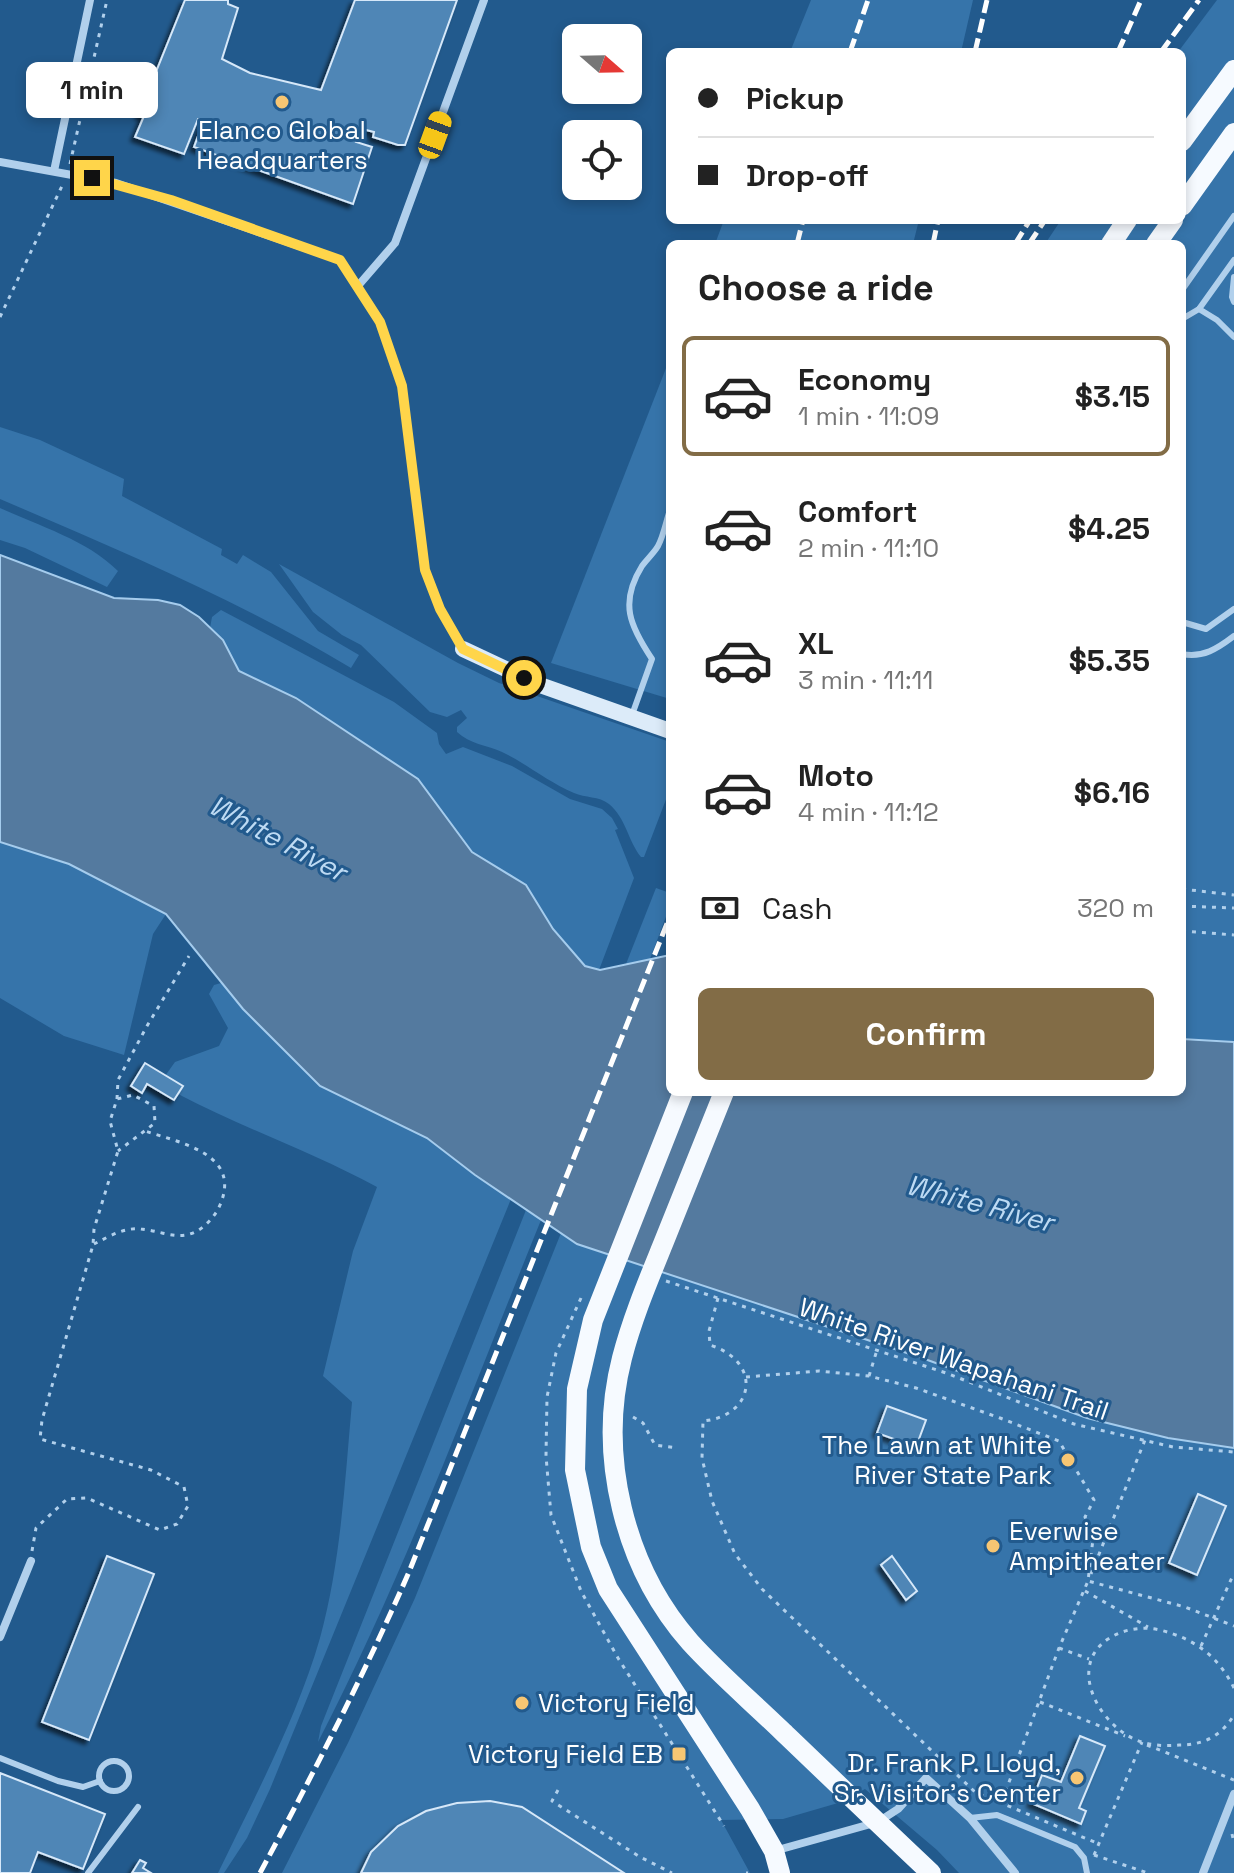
<!DOCTYPE html>
<meta charset="utf-8">
<style>
body{margin:0;font-family:"Space Grotesk",sans-serif;background:#f2f2f2;color:#222;height:100vh;display:flex;flex-direction:column;font-size:30px;white-space:nowrap}
*{box-sizing:border-box;margin:0}
p{font-size:26px;color:#767676}
.icon{flex:none;width:44px;height:44px;fill:none;stroke:currentColor;stroke-width:2;stroke-linecap:round;stroke-linejoin:round}
.map{position:relative;flex:1;overflow:hidden}
.sheet{position:absolute;left:666px;top:240px;width:520px;height:856px;display:flex;flex-direction:column;background:#fff;border-radius:12px;box-shadow:0 4px 12px #0003}
.sheet>*{flex:none}
.hud{position:absolute;left:666px;top:48px;width:520px;height:176px;border-radius:12px;box-shadow:0 4px 12px #0003;display:grid;align-content:center;height:176px;padding:0 32px;background:#fff}
.needle{width:52px;rotate:110deg}
.fabs{position:absolute;left:562px;top:24px;display:grid;gap:16px}
.fabs a{display:grid;place-items:center;width:80px;height:80px;border-radius:12px;background:#fff;box-shadow:0 4px 12px #0003;font-size:40px}
.end{position:absolute;width:36px;height:36px;margin:-18px;border:10px solid #ffd54a;background:#111;box-shadow:0 0 0 4px #111}
.from{border-radius:50%}
.bubble{position:absolute;height:56px;border-radius:12px;background:#fff;box-shadow:0 4px 12px #0003;font-size:26px;font-weight:700;line-height:56px;text-align:center}
.car{position:absolute;width:24px;height:48px;margin:-24px -12px;border-radius:10px;box-shadow:0 0 6px 2px #0007;background:linear-gradient(#f5c518 24%,#345 0 40%,#f5c518 0 76%,#345 0 86%,#f5c518 0)}
.hud b{display:flex;align-items:center;gap:28px;height:76px;font-size:30px}
.hud b+b{border-top:2px solid #e0e0e0}
.hud i{width:20px;height:20px;background:#222}
ul{padding:0;list-style:none}
li{display:flex;align-items:center;gap:24px;height:120px;margin:0 16px 12px;padding:0 16px;border:4px solid transparent;border-radius:12px}
li div{flex:1}
li b{display:block;font-size:30px}
li em{font-style:normal;font-weight:700}
li.selected{border-color:#826c46}
li>.icon{width:72px;height:72px;stroke-width:1.5}
h2{padding:0 32px;font-size:36px;line-height:96px}
.pay{display:flex;align-items:center;gap:20px;height:88px;padding:0 32px;font-size:30px}
.pay p{margin-inline-start:auto}
.primary-button{display:flex;gap:16px;margin-top:auto;padding:16px 32px}
.primary-button a{flex:1;height:92px;border-radius:12px;background:#826c46;color:#fff;font-size:32px;font-weight:700;line-height:92px;text-align:center}
.map>svg:first-child{display:block}
.green{fill:#3674aa}
.water{fill:#547a9f;stroke:#a5cced;stroke-width:2}
.building{fill:#4f86b6;stroke:#d6e8f9;stroke-width:2;filter:url(#shadow)}
.lines{fill:none;stroke-linecap:round;stroke-linejoin:round}
.path{stroke:#b1d0ec;stroke-width:3;stroke-dasharray:4 6;stroke-linecap:butt}
.lane{stroke:#b1d0ec;stroke-width:6}
.street{stroke:#b1d0ec;stroke-width:8}
.secondary{stroke:#dcebf9;stroke-width:16}
.primary{stroke:#f6faff;stroke-width:20}
.rail{stroke:#fff;stroke-width:5;stroke-dasharray:14 6;stroke-linecap:butt}
.route{stroke:#ffd54a;stroke-width:10}
.poi-dot{fill:#f7c673;stroke:#225a8d;stroke-width:3}
.labels{text-anchor:middle;stroke-width:6;stroke-linejoin:round;paint-order:stroke}
.poi-label{font-size:26px;fill:#fff;stroke:#225a8d;text-anchor:end}
.street-label{font-size:26px;fill:#fff;stroke:#225a8d}
.water-label{font-size:28px;font-style:italic;fill:#bddaf3;stroke:#225a8d}
</style>
<div class="map">
<svg width="1234" height="1873" viewBox="0 0 1234 1873">
<defs>
<filter id="shadow"><feDropShadow dx="-4" dy="4" stdDeviation="2" flood-color="#0009"/></filter>
</defs>
<rect width="100%" height="100%" fill="#225a8d"/>
<g class="green">
<path d="M811 0H973L961 52H790Z"/>
<path d="M1217 0H1234V1873H959L937 1850 865 1789 838 1803 783 1819 721 1820 750 1873H282L348 1743 415 1598 561 1233 670 1092H1182V244H1045L1061 220H1182V52H1178Z"/>
<path d="M724 220H919L913 244H715Z"/>
<path d="M670 358V699L551 663Z"/>
<path d="M0 427 40 440 124 479 122 496 222 549 221 555 237 564 243 555 271 572 318 631 359 655 351 668C240 601 119 550 0 499Z"/>
<path d="M0 508C39 526 87 540 118 571L107 587 25 548 0 540Z"/>
<path d="M279 564 458 663 499 683 670 742V789L644 857H641C628 841 626 818 609 804 599 796 585 798 574 793 548 782 527 764 502 752 486 745 470 744 457 732V727L467 718 461 710 447 717 430 712 361 645 342 635 313 612Z"/>
<path d="M221 610 394 702 437 733 439 744 446 754 463 747 512 766 570 799 602 809 612 818 618 829 615 830 634 878 599 970 585 966 553 929 526 885 472 852 417 779 296 698 239 671 223 640 210 628 212 617Z"/>
<path d="M0 842 69 864 166 914 153 934 124 1055 64 1036 0 998Z"/>
<path d="M656 888 670 893V906L650 959 626 964Z"/>
<path d="M221 983 320 1086 427 1138 511 1199 270 1789 247 1838 224 1873H218C254 1798 297 1718 320 1638 341 1561 345 1480 352 1402L323 1376 353 1251 377 1187C312 1152 243 1128 178 1094L182 1086 165 1076 175 1062 219 1046 228 1028 209 994 214 985Z"/>
<path d="M526 1210 541 1220C470 1395 405 1574 318 1742L321 1726Z"/>
</g>
<path class="water" d="M0 555 114 598 158 600 180 605 199 617 223 640 239 671 296 698 418 779 472 852 526 885 553 929 585 966 600 970 670 955V1092H1182V1039L1234 1042V1448L1168 1438 1087 1418 922 1358 577 1244 475 1175 427 1138 320 1086 243 1009 166 914 69 864 0 842Z"/>
<g class="building">
<path d="M185 0H228V4L238 8 222 59 250 73 321 90 355 0H457L405 145H398L373 137 374 132 362 129 356 142 372 147 353 204 194 147 204 120 198 119 184 154 135 137 144 116 139 114Z"/>
<path d="M145 1063 183 1086 174 1100 147 1084 142 1093 131 1086Z"/>
<path d="M887 1406 926 1420 916 1447 877 1433Z"/>
<path d="M1198 1494 1226 1506 1197 1575 1169 1563Z"/>
<path d="M107 1556 154 1574 89 1740 42 1722Z"/>
<path d="M892 1556 917 1591 906 1600 881 1565Z"/>
<path d="M1080 1736 1105 1746 1079 1808 1086 1811 1081 1824 1031 1803 1042 1775 1061 1782Z"/>
<path d="M0 1773 105 1814 83 1869 38 1852 30 1873H0Z"/>
<path d="M490 1801 522 1807 624 1873H361L371 1852 398 1826 426 1811 457 1803Z"/>
<path d="M140 1860 146 1863 143 1868 151 1873H132Z"/>
</g>
<g class="lines">
<g class="path">
<path d="M70 164 107 0"/>
<path d="M0 317 62 186"/>
<path d="M1182 889 1234 895"/>
<path d="M1182 906 1234 908"/>
<path d="M1182 931 1234 935"/>
<path d="M117 1099 118 1080 147 1026 189 956"/>
<path d="M94 1244C108 1237 124 1227 141 1229 156 1230 175 1239 190 1234 203 1230 215 1217 220 1205 242 1154 181 1143 145 1131"/>
<path d="M666 1281 949 1374 1074 1424 1173 1447 1234 1452"/>
<path d="M581 1298 556 1353 547 1397 546 1456 551 1515 581 1591 618 1658 724 1826"/>
<path d="M718 1298 709 1331 710 1345C763 1362 755 1416 703 1421L702 1458 712 1501 735 1554 762 1589 975 1792 1099 1844"/>
<path d="M869 1376 877 1350"/>
<path d="M746 1377 819 1371 869 1376 916 1388 1000 1418 1059 1441 1094 1500 1085 1517 1093 1539 1088 1581 1185 1607 1234 1626"/>
<path d="M633 1417 643 1423 655 1445 678 1448"/>
<path d="M32 1551 36 1528 67 1499 87 1498 160 1530 177 1524 188 1506 184 1487 151 1470 40 1439 42 1420 93 1245 94 1229 118 1151 110 1121 117 1099 133 1095 154 1106 155 1123 118 1151"/>
<path d="M1091 1574 1145 1440"/>
<path d="M1085 1591 1148 1627"/>
<path d="M1201 1646 1234 1573"/>
<path d="M1059 1648 1089 1659"/>
<path d="M1234 1688C1218 1656 1195 1639 1160 1630 1142 1626 1123 1629 1108 1639 1065 1668 1102 1730 1142 1742 1154 1746 1167 1746 1179 1745 1204 1745 1221 1736 1234 1715"/>
<path d="M1040 1702 1125 1736"/>
<path d="M1147 1745 1234 1780"/>
<path d="M558 1790 552 1801 640 1857 672 1873"/>
<path d="M1002 1801 1059 1648 1088 1581"/>
<path d="M1232 1834 1234 1843"/>
<path d="M1094 1855 1142 1742"/>
<path d="M1094 1855 1148 1873"/>
<path d="M746 1873H748"/>
</g>
<g class="lane">
<path d="M1234 277 1232 297 1234 302"/>
<path d="M1182 290 1234 216"/>
<path d="M1199 309 1217 320 1234 337"/>
<path d="M1182 319 1199 309 1234 260"/>
<path d="M1182 622 1206 629 1234 609"/>
<path d="M1182 654C1203 658 1217 649 1234 636"/>
<path d="M632 715 652 659C630 626 619 603 642 566 647 559 654 553 658 546 664 535 666 521 670 510"/>
<path d="M0 1758 58 1781 83 1787 100 1781"/>
<circle cx="114" cy="1776" r="15"/>
<path d="M970 1818 997 1815 1075 1847 1084 1858 1087 1873"/>
<path d="M88 1873 138 1807"/>
</g>
<g class="street">
<path d="M0 162 116 183 340 260 380 322 402 386 425 570 440 609 463 649"/>
<path d="M54 171 90 0"/>
<path d="M357 287 395 243 484 0"/>
<path d="M0 1637 31 1561"/>
<path d="M774 1851 878 1822 898 1809 926 1778 970 1818 1015 1873"/>
<path d="M1203 1873 1234 1794"/>
</g>
<path class="secondary" d="M463 649 540 685 670 731"/>
<g class="primary">
<path d="M1182 141 1234 70"/>
<path d="M1182 206 1234 133"/>
<path d="M1111 244 1127 220"/>
<path d="M1156 244 1173 220"/>
<path d="M683 1092 593 1320 577 1389 575 1470 591 1547 608 1589 750 1809 774 1851 780 1873"/>
<path d="M724 1092C704 1143 683 1193 663 1244 648 1281 632 1319 622 1358 597 1455 624 1567 690 1642 718 1673 751 1701 782 1731 831 1778 881 1826 931 1873"/>
</g>
<g class="rail">
<path d="M850 52 868 0"/>
<path d="M975 52 987 0"/>
<path d="M1118 52 1141 0"/>
<path d="M1161 52 1199 0"/>
<path d="M797 244 803 220"/>
<path d="M933 244 938 220"/>
<path d="M1015 244 1030 220"/>
<path d="M1029 244 1045 220"/>
<path d="M260 1873C313 1774 364 1675 409 1572L670 916"/>
</g>
</g>
<g class="lines">
<path class="route" d="M92 178 171 200 340 260 380 322 402 386 425 570 440 609 463 649 524 678"/>
</g>
<g class="poi-dot">
<circle cx="282" cy="102" r="8"/>
<circle cx="1068" cy="1460" r="8"/>
<circle cx="993" cy="1546" r="8"/>
<circle cx="522" cy="1703" r="8"/>
<rect x="671" y="1746" width="16" height="16" rx="4"/>
<circle cx="1077" cy="1778" r="8"/>
</g>
<g class="labels">
<g class="poi-label">
<text x="282" y="139" text-anchor="middle">Elanco Global<tspan x="282" dy="30">Headquarters</tspan></text>
<text x="1052" y="1454">The Lawn at White<tspan x="1052" dy="30">River State Park</tspan></text>
<text x="1009" y="1540" text-anchor="start">Everwise<tspan x="1009" dy="30">Ampitheater</tspan></text>
<text x="538" y="1712" text-anchor="start">Victory Field</text>
<text x="663" y="1763">Victory Field EB</text>
<text x="1061" y="1772">Dr. Frank P. Lloyd,<tspan x="1061" dy="30">Sr. Visitor's Center</tspan></text>
</g>
<g class="street-label">
<text transform="translate(954 1359) rotate(19)" y="9">White River Wapahani Trail</text>
</g>
<g class="water-label">
<text transform="translate(278 838) rotate(28)" y="10">White River</text>
<text transform="translate(980 1203) rotate(15)" y="10">White River</text>
</g>
</g>
</svg>
<div class="fabs">
<a><svg class="needle" viewBox="-14 -14 28 28"><path d="M0-13l5 13h-10z" fill="#e53935"/><path d="M0 13l5-13h-10z" fill="#767676"/></svg></a>
<a><svg class="icon" aria-label="locate" viewBox="0 0 24 24"><circle cx="12" cy="12" r="6"/><path d="M12 2v4M12 18v4M2 12h4M18 12h4"/></svg></a>
</div>
<i class="end from" style="left:524px;top:678px"></i>
<i class="end" style="left:92px;top:178px"></i>
<div class="bubble" style="left:26px;top:62px;width:132px">1 min</div>
<i class="car" style="left:435px;top:135px;rotate:20deg"></i>
<div class="hud">
<b><i class="from"></i>Pickup</b>
<b><i></i>Drop-off</b>
</div>
<section class="sheet">
<h2>Choose a ride</h2>
<ul>
<li class="selected"><svg class="icon" aria-label="car" viewBox="0 0 24 24"><path d="M5 17H2v-5l4-1 3-4h7l3 4 3 1v5h-3M9 17h6M6 11h13"/><circle cx="7" cy="17" r="2"/><circle cx="17" cy="17" r="2"/></svg><div><b>Economy</b><p>1 min · 11:09</p></div><em>$3.15</em></li>
<li><svg class="icon" aria-label="car" viewBox="0 0 24 24"><path d="M5 17H2v-5l4-1 3-4h7l3 4 3 1v5h-3M9 17h6M6 11h13"/><circle cx="7" cy="17" r="2"/><circle cx="17" cy="17" r="2"/></svg><div><b>Comfort</b><p>2 min · 11:10</p></div><em>$4.25</em></li>
<li><svg class="icon" aria-label="car" viewBox="0 0 24 24"><path d="M5 17H2v-5l4-1 3-4h7l3 4 3 1v5h-3M9 17h6M6 11h13"/><circle cx="7" cy="17" r="2"/><circle cx="17" cy="17" r="2"/></svg><div><b>XL</b><p>3 min · 11:11</p></div><em>$5.35</em></li>
<li><svg class="icon" aria-label="car" viewBox="0 0 24 24"><path d="M5 17H2v-5l4-1 3-4h7l3 4 3 1v5h-3M9 17h6M6 11h13"/><circle cx="7" cy="17" r="2"/><circle cx="17" cy="17" r="2"/></svg><div><b>Moto</b><p>4 min · 11:12</p></div><em>$6.16</em></li>
</ul>
<div class="pay"><svg class="icon" aria-label="cash" viewBox="0 0 24 24"><path d="M3 7h18v10H3z"/><circle cx="12" cy="12" r="2"/></svg>Cash<p>320 m</p></div>
<div class="primary-button"><a>Confirm</a></div>
</section>
</div>
